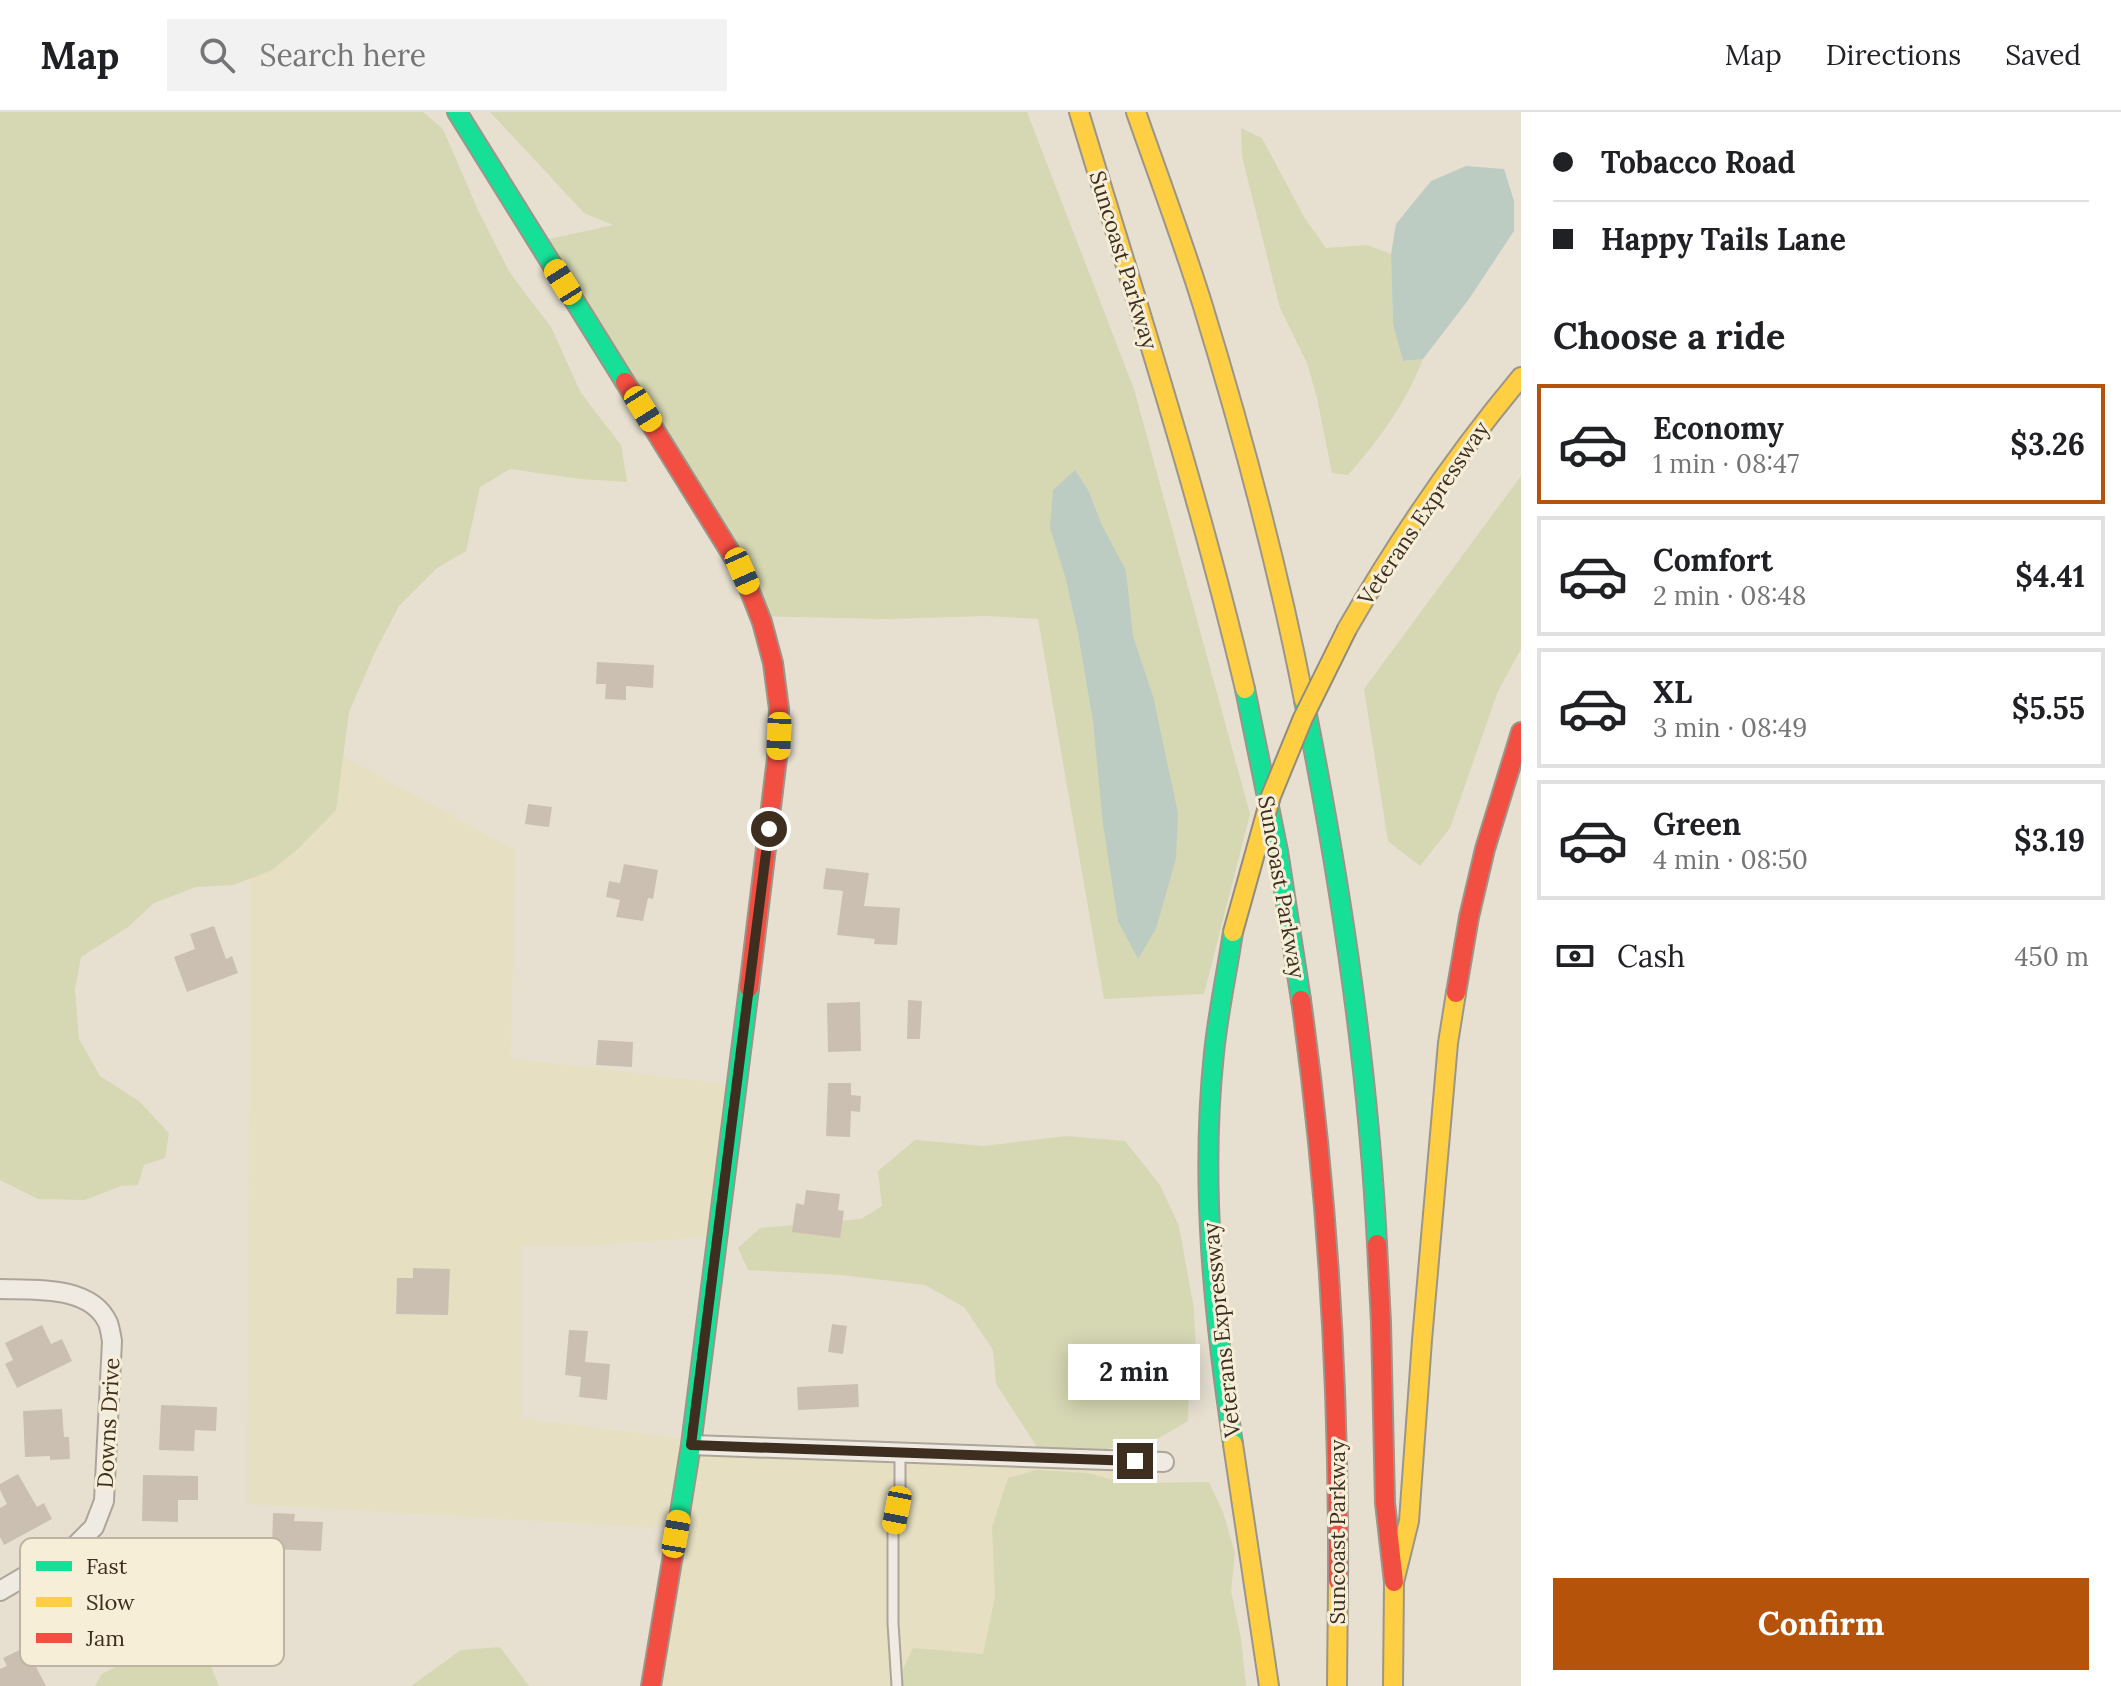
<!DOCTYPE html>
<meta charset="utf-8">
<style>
body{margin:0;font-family:Lora,serif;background:#f2f2f2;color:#202124;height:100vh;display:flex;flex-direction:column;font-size:30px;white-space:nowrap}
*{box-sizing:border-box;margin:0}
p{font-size:26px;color:#757577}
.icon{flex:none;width:44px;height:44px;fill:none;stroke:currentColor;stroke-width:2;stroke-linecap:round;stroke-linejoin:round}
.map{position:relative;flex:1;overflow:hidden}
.panel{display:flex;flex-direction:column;background:#fff;width:600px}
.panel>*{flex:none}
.banner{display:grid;align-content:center;height:176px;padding:0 32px;background:#fff}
.end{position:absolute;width:36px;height:36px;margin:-18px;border:10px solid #3d2e20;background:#fff;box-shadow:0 0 0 4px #fff}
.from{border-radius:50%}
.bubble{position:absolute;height:56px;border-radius:0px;background:#fff;box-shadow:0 4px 20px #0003;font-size:26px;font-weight:800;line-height:56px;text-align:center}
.car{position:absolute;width:24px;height:48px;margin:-24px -12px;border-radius:10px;box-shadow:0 0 6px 2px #0007;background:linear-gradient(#f5c518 24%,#345 0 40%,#f5c518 0 76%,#345 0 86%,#f5c518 0)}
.banner b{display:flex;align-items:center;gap:28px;height:76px;font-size:30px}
.banner b+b{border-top:2px solid #e0e0e0}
.banner i{width:20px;height:20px;background:#202124}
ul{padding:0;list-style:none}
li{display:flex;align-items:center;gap:24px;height:120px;margin:0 16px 12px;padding:0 16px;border:4px solid #e0e0e0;border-radius:0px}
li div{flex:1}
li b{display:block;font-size:30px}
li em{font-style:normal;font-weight:800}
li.active{border-color:#b45309}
li>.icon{width:72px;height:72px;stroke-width:1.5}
h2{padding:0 32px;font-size:36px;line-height:96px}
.pay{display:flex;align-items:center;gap:20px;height:88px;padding:0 32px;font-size:30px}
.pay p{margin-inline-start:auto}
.primary-button{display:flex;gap:16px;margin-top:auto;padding:16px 32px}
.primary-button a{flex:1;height:92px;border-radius:0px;background:#b45309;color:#fff;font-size:32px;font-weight:800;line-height:92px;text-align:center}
header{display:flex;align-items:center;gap:48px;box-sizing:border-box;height:112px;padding:0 40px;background:#fff;border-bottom:2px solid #e0e0e0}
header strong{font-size:38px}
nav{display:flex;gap:44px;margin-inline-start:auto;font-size:28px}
.search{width:560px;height:72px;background:#f2f2f2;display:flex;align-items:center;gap:20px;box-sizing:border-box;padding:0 28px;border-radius:0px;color:#757577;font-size:30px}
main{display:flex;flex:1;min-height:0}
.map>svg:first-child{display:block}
.farmland{fill:#e6dfc2}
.green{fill:#d6d7b3}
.water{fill:#bcccc2}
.building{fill:#cbbfb2}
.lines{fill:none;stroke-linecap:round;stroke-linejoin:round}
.lane-casing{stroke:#ada599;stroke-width:13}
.street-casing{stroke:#ada599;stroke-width:22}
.fast-casing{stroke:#9c958a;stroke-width:22}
.slow-casing{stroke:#9c958a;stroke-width:22}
.jam-casing{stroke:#9c958a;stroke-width:22}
.lane{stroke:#efebe3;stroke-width:9}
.street{stroke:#efebe3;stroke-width:18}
.fast{stroke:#16e098;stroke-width:18}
.slow{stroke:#ffcf43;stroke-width:18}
.jam{stroke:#f24e42;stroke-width:18}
.slow-bridge-casing{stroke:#928b80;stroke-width:22;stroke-linecap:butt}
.slow-bridge{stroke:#ffcf43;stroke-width:18}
.route{stroke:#3d2e20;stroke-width:10}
.labels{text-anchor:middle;stroke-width:6;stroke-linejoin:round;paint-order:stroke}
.street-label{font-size:22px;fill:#3d2e20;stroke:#f7eed8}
.key{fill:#f7eed8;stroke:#bfb4a1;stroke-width:2}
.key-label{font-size:22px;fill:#3d2e20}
</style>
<header>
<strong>Map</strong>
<div class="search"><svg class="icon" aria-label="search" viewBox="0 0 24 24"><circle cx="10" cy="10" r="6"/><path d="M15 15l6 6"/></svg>Search here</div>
<nav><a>Map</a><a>Directions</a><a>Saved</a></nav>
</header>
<main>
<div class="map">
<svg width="1521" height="1574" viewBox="0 0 1521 1574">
<rect width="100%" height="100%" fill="#e7e0d1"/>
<path class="farmland" d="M281 610 515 738 511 946 737 973 715 1124 593 1134H521V1306L686 1327 1143 1342 1191 1574H653L672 1417 247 1392 250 714Z"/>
<g class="green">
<path d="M0 0H423L443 17 478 98 510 161 551 215 581 281 621 333 627 370 580 367 510 357 480 375 466 439 437 456 399 494 375 540 349 600 336 698 299 736 272 758 233 773 196 775 154 791 128 815 81 845 75 877 79 927 100 964 139 989 169 1021 165 1046 144 1053 138 1073 121 1074 85 1088 38 1087 0 1068Z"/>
<path d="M490 0H1027L1134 277 1250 702 1204 882 1104 887 1038 507 986 504 885 507 752 504 729 444 540 129 613 113 584 101Z"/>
<path d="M1241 16 1262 26 1304 105 1326 136 1367 133 1391 142 1393 212 1403 249 1423 247C1406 291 1379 328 1348 363L1332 361 1317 286 1307 251 1280 196 1242 45Z"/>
<path d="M1521 364V537L1498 579 1450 716 1420 754 1388 729 1364 577Z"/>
<path d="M1066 1024 1125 1029 1160 1073 1179 1114 1194 1197 1196 1238 1189 1272 1188 1309 1159 1326 1083 1342 1037 1335 996 1272 993 1238 964 1195 925 1173 842 1163 748 1158 738 1136 760 1116 861 1107 882 1094 878 1059 915 1028 984 1034Z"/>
<path d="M1037 1358 1087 1361 1125 1371 1209 1370 1223 1400 1235 1441 1231 1479 1241 1526 1246 1574H901L900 1564 913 1536 983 1542 995 1485 992 1415 1008 1366Z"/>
<path d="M162 1532 211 1554 219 1574H95L102 1562Z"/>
<path d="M500 1535 529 1574H411L461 1538Z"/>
</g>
<g class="water">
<path d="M1466 54 1504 57 1514 89V119L1469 187 1423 247 1403 249 1393 212 1391 142 1396 112 1431 69Z"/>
<path d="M1075 358 1088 378 1101 411 1126 459 1133 524 1153 584 1178 701 1176 746 1156 817 1138 847 1118 809 1103 712 1093 609 1078 521 1065 464 1050 416 1053 378Z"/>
</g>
<g class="building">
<path d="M597 550 654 553 653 576 626 574V588L605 587 606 572H596Z"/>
<path d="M528 692 552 695 549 715 525 712Z"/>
<path d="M624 752 658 758 653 787 648 786 643 809 616 805 620 788 606 785 609 769 620 771Z"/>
<path d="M826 756 869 761 864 794 900 796 897 833 874 832 875 827 837 823 843 779 823 777Z"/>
<path d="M214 814 226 847 232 844 238 861 187 880 174 845 195 837 190 822Z"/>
<path d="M908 888 922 889 920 927H907Z"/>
<path d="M860 890 861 939 828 940 827 891Z"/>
<path d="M598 928 633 930 632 955 596 953Z"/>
<path d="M828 971H851V983L861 984 860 1000 851 999 850 1025 826 1024Z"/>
<path d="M806 1078 840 1082 838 1098 844 1099 840 1126 792 1120 796 1091 804 1093Z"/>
<path d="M413 1156 450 1157 448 1203 396 1202 397 1166H413Z"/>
<path d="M832 1212 847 1214 843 1242 828 1240Z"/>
<path d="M42 1213 51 1232 62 1227 72 1249 17 1276 5 1252 13 1248 5 1231Z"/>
<path d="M569 1218 588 1219 585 1250 610 1252 607 1288 579 1285 581 1265 565 1263Z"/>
<path d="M858 1272 859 1295 798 1298 797 1275Z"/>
<path d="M161 1293 217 1295 216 1319 195 1318 194 1339 159 1338Z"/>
<path d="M62 1297 64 1325H69L70 1347 50 1348V1344L25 1345 23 1299Z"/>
<path d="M18 1362 37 1395 44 1391 52 1407 4 1433 0 1425V1396L7 1392 0 1378V1372Z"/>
<path d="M143 1363 198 1364V1388H178V1410L142 1409Z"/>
<path d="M273 1401 295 1402 294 1409 323 1410 321 1439 272 1437Z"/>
<path d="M86 1478 105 1518 38 1548 39 1550 35 1553 46 1574H0V1557L7 1554 3 1546 51 1523 39 1498Z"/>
</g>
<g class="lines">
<defs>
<path id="lane" d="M897 1574 893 1511V1415L900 1381V1341"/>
<g id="street">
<path d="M0 1177C34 1178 91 1173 108 1211 110 1216 111 1224 112 1229L104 1389 94 1415 73 1436 0 1479"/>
<path d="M691 1333 1164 1350"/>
</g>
<g id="fast">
<path d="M457 0 625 270"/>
<path d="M1245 577 1278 739 1301 888"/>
<path d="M1304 588C1340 767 1368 949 1377 1132"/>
<path d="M1233 1332C1214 1203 1200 1072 1214 941 1218 901 1227 860 1233 820"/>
<path d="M676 1425 691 1333 749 876"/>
</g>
<g id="slow">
<path d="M1079 0C1137 192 1199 382 1245 577"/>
<path d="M1136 0C1158 63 1182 127 1202 191 1242 321 1278 454 1304 588"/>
<path d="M1347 517C1398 428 1455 344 1521 265"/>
<path d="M1233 1332 1269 1574"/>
<path d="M1337 1574 1338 1469"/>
<path d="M1393 1574 1394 1470 1409 1409 1422 1228 1448 931 1456 881"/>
</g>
<g id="jam">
<path d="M625 270 742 459 762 510 773 551 779 597 777 646 749 876"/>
<path d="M1456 881 1469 805 1485 737 1521 620"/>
<path d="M1301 888C1328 1080 1339 1275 1338 1469"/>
<path d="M1377 1132 1381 1211 1385 1391 1394 1470"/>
<path d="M651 1574 676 1425"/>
</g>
</defs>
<use href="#lane" class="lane-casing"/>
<use href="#street" class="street-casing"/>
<use href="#fast" class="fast-casing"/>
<use href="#slow" class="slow-casing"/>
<use href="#jam" class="jam-casing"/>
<use href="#lane" class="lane"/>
<use href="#street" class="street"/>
<use href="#fast" class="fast"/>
<use href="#slow" class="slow"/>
<use href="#jam" class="jam"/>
<defs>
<path id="slow-bridge" d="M1233 820 1271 684 1303 606 1347 517"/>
</defs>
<use href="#slow-bridge" class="slow-bridge-casing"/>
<use href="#slow-bridge" class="slow-bridge"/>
</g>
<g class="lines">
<path class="route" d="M769 717 691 1333 1135 1349"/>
</g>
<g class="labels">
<g class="street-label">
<text transform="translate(1124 148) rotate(73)" y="8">Suncoast Parkway</text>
<text transform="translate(1423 401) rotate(-56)" y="8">Veterans Expressway</text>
<text transform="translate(1282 775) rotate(80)" y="8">Suncoast Parkway</text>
<text transform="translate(1221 1218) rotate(-96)" y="8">Veterans Expressway</text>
<text transform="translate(108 1311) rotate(-87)" y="8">Downs Drive</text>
<text transform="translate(1337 1420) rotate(-90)" y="8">Suncoast Parkway</text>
</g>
</g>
<rect x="20" y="1426" width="264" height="128" rx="12" class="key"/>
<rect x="36" y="1449" width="36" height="10" fill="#16e098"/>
<rect x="36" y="1485" width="36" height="10" fill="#ffcf43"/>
<rect x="36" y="1521" width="36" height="10" fill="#f24e42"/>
<g class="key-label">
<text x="86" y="1462">Fast</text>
<text x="86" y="1498">Slow</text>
<text x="86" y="1534">Jam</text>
</g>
</svg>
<i class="end from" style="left:769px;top:717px"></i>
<i class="end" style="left:1135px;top:1349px"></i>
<div class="bubble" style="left:1068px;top:1232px;width:132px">2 min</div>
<i class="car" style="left:563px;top:170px;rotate:328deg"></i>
<i class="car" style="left:643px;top:297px;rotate:148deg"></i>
<i class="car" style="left:742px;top:459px;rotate:156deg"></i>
<i class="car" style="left:779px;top:624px;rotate:182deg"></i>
<i class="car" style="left:897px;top:1398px;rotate:191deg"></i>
<i class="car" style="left:676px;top:1422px;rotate:10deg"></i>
</div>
<section class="panel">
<div class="banner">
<b><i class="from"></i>Tobacco Road</b>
<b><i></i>Happy Tails Lane</b>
</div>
<h2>Choose a ride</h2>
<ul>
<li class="active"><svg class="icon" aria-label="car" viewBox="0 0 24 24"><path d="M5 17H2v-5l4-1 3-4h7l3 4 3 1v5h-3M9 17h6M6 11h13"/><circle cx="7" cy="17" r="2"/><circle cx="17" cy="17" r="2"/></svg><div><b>Economy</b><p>1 min · 08:47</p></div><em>$3.26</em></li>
<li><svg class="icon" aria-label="car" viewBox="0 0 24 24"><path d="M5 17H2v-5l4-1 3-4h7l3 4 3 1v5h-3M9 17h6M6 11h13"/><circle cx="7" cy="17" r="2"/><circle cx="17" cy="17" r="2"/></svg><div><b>Comfort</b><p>2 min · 08:48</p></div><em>$4.41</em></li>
<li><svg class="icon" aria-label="car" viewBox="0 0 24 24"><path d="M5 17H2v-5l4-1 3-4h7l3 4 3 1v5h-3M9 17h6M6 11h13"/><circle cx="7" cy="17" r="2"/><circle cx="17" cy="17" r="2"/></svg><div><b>XL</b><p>3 min · 08:49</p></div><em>$5.55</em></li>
<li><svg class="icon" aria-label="car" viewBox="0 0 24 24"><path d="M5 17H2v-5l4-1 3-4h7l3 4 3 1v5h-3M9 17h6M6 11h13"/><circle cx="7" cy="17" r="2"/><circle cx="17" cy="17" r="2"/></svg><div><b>Green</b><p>4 min · 08:50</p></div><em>$3.19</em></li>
</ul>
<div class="pay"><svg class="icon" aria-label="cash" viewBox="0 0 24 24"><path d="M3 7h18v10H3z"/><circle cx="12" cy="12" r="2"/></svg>Cash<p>450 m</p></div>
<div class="primary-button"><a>Confirm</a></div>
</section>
</main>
